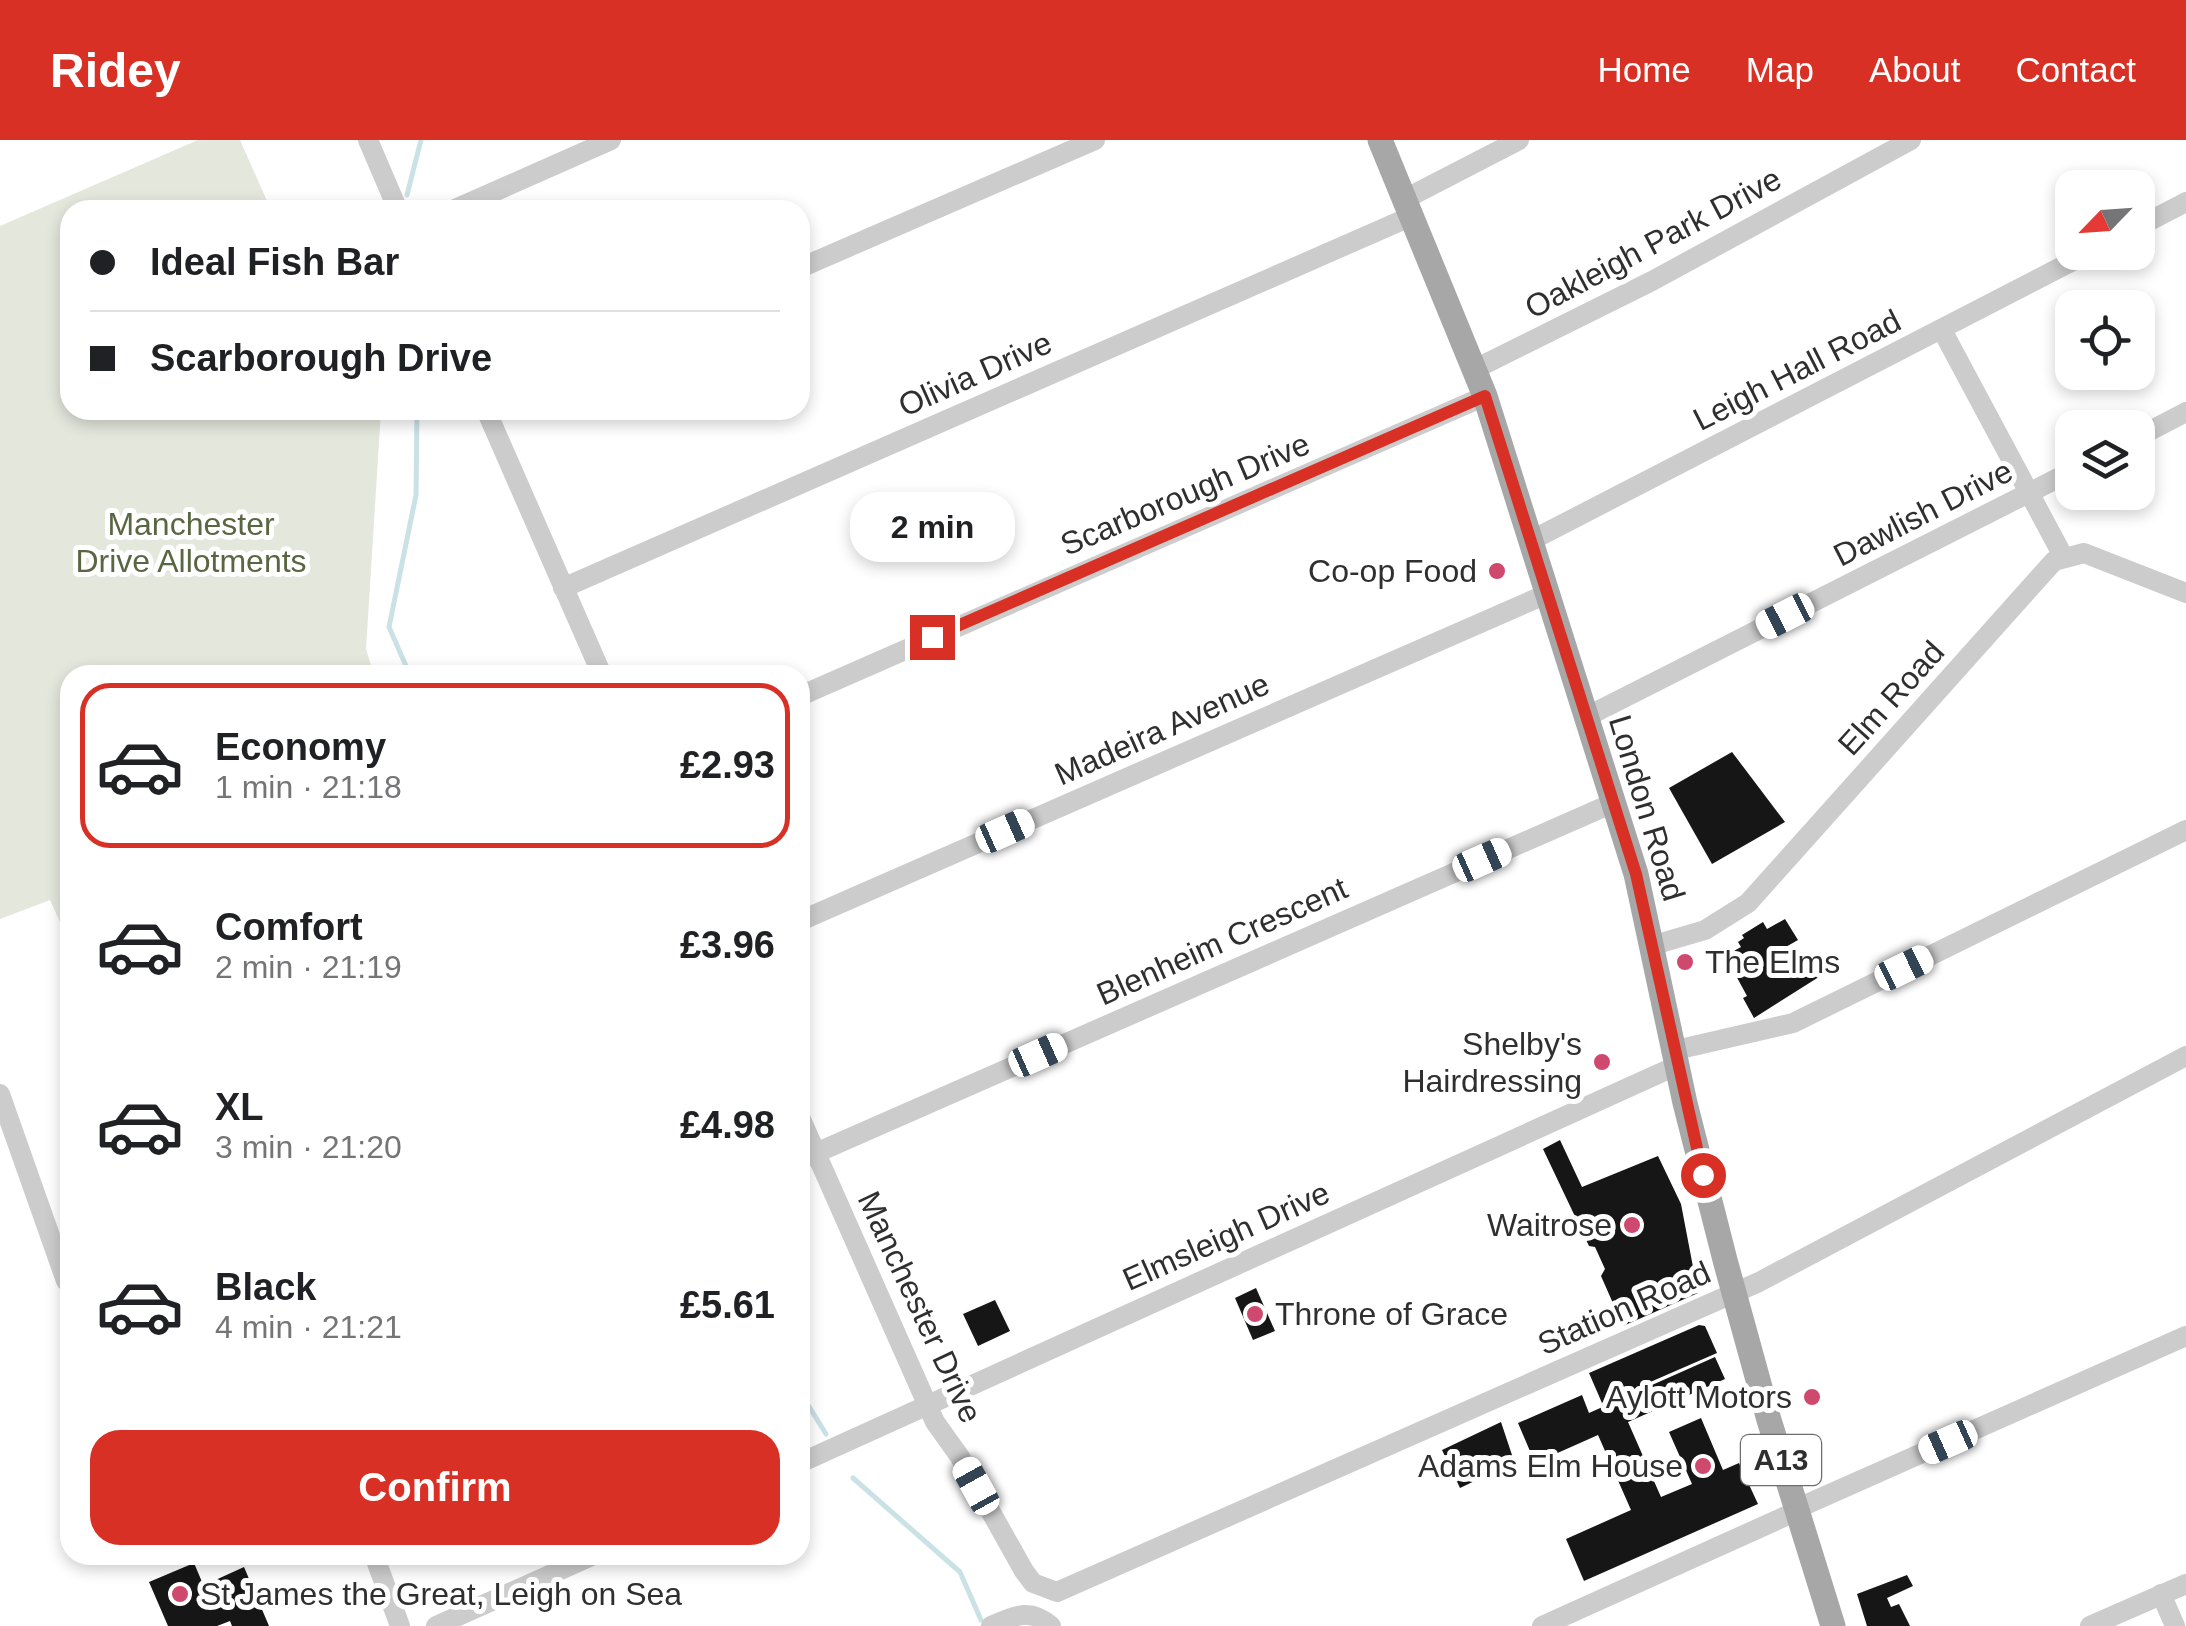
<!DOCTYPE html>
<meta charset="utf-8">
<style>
body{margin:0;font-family:Arial,sans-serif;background:#f2f2f2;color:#202124;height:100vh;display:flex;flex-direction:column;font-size:38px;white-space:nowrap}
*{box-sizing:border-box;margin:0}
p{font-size:32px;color:#757577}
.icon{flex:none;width:55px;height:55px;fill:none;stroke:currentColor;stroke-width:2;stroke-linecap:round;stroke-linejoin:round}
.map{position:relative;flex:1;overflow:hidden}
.details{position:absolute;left:60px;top:525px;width:750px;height:900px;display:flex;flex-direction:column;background:#fff;border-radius:30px;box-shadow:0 5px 15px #0003}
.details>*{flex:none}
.hud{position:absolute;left:60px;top:60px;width:750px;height:220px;border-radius:30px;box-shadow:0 5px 15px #0003;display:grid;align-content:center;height:220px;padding:0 30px;background:#fff}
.needle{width:65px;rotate:245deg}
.fabs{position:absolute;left:2055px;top:30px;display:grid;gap:20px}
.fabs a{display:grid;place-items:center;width:100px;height:100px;border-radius:20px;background:#fff;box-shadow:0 5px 15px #0003;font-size:50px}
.end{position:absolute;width:45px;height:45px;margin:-22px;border:12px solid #d93025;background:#fff;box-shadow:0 0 0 5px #fff}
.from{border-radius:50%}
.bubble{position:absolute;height:70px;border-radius:30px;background:#fff;box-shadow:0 5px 15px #0003;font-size:32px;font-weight:700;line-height:70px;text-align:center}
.car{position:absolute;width:30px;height:60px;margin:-30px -15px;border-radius:12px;box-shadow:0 0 8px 2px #0007;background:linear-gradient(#fff 24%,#345 0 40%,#fff 0 76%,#345 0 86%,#fff 0)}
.hud b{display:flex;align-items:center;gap:35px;height:95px;font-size:38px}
.hud b+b{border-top:2px solid #e0e0e0}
.hud i{width:25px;height:25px;background:#202124}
ul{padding:18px 0 0;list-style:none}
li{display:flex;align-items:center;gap:30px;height:165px;margin:0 20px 15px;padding:0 10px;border:5px solid transparent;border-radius:30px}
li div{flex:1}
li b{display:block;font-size:38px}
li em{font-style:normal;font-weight:700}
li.on{border-color:#d93025}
li>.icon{width:90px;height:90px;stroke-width:1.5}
.button{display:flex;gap:20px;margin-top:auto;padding:20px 30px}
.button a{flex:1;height:115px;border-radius:30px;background:#d93025;color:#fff;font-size:40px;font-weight:700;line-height:115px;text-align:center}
header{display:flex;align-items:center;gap:60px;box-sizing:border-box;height:140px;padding:0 50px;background:#d93025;color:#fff}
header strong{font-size:48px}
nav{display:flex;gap:55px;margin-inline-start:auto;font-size:35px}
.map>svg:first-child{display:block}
.green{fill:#e4e7dc}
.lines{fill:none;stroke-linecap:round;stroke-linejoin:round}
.stream{stroke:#cae1e6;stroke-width:5}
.building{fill:#161616}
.minor{stroke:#ccc;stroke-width:20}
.major{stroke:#a7a7a7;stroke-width:25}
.route{stroke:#d93025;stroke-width:12}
.poi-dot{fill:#cf486e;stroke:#fff;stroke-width:4}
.labels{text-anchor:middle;stroke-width:10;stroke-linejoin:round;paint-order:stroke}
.shield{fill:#fff;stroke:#6d6d6d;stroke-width:2.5}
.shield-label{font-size:30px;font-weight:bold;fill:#2f2f2f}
.street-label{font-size:32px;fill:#2f2f2f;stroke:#fff}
.park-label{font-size:32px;fill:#5a6542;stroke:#fff}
.poi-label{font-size:32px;fill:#2f2f2f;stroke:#fff;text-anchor:end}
</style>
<header>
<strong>Ridey</strong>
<nav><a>Home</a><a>Map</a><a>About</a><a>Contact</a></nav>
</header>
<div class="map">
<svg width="2186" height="1486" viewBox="0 0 2186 1486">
<rect width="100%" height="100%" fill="#fff"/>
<path class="green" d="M198 0H240L271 70H70V270H381L366 509 374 535H70V804L50 760 0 779V86Z"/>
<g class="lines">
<g class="stream">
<path d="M407 55 421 0"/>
<path d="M410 535 389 487 416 355 417 270"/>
<path d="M800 1252 826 1294"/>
<path d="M853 1338 960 1432 981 1480"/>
</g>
</g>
<g class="building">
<path d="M1732 612 1785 682 1712 724 1669 648Z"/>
<path d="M1785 779 1798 800 1784 808 1796 829 1813 819 1822 835 1754 878 1743 858 1747 856 1734 832 1741 828 1732 812 1741 807 1738 802 1744 798 1742 795 1763 782 1767 789Z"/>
<path d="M1560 1000 1582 1047 1658 1016 1681 1064 1698 1153 1623 1186 1601 1136 1605 1129 1595 1107 1589 1106 1543 1009Z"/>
<path d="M1256 1148 1275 1191 1253 1200 1235 1158Z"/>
<path d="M995 1160 1010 1191 978 1206 963 1174Z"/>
<path d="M1699 1185 1705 1186 1717 1213 1602 1263 1589 1233Z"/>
<path d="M1715 1217 1725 1239 1628 1282 1661 1357 1692 1344 1669 1292 1701 1278 1723 1330 1739 1323 1758 1364 1584 1441 1566 1399 1631 1370 1598 1295 1535 1323 1518 1283 1582 1255 1589 1273Z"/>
<path d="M1501 1282 1515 1324 1496 1333 1489 1317 1477 1323 1483 1337 1460 1348 1442 1310Z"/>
<path d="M194 1423 213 1468 220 1465 211 1442 244 1427 269 1486H232L230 1481 217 1486H168L149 1442Z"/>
<path d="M1907 1435 1913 1446 1887 1458 1891 1467 1899 1464 1910 1486H1867L1857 1454Z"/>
</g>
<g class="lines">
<g class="minor">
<path d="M368 0 398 70"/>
<path d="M1405 59 1519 0"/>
<path d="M453 70 611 0"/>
<path d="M2138 87 2186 62"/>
<path d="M800 128 1095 0"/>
<path d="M1942 190 2063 416"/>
<path d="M1475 229 1652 141 1911 0"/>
<path d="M486 270 602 535"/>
<path d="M2138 297 2186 272"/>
<path d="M1532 400 2090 112"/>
<path d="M563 448 1412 76"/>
<path d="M800 556 1485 256"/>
<path d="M1586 577 2072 331"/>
<path d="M800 781 1549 453"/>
<path d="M1654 805 1705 790 1748 763 2054 421 2084 413 2186 453"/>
<path d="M1676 910 1793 883 2186 690"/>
<path d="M0 954 66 1141"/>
<path d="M800 977 935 1282 960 1317 1024 1431 1033 1443 1057 1452 1759 1142 2186 916"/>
<path d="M800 1020 1613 663"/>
<path d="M800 1323 1678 925"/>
<path d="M1796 1369 2186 1196"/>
<path d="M374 1415 400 1486"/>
<path d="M2161 1454 2175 1486"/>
<path d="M436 1486 594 1415"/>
<path d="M991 1486C1014 1476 1030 1467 1051 1486"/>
<path d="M1542 1486 1797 1371"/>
<path d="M2090 1486 2186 1444"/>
</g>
<path class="major" d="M1380 0 1485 256 1636 734 1685 963 1725 1120 1769 1280 1833 1486"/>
</g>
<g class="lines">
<path class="route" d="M932 497 1485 256 1636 734 1703 1035"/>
</g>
<g class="poi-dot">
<circle cx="1497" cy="431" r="10"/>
<circle cx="1685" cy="822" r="10"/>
<circle cx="1602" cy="922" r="10"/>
<circle cx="1632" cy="1085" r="10"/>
<circle cx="1255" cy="1174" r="10"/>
<circle cx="1812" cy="1257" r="10"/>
<circle cx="1703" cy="1326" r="10"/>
<circle cx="180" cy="1454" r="10"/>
</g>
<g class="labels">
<rect class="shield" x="1741" y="1295" width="80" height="50" rx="8"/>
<g class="shield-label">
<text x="1781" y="1330">A13</text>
</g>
<g class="street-label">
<text transform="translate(1653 103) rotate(-28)" y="11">Oakleigh Park Drive</text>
<text transform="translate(1797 230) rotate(-27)" y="11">Leigh Hall Road</text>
<text transform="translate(975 234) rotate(-24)" y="11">Olivia Drive</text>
<text transform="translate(1185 354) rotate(-23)" y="11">Scarborough Drive</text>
<text transform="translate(1923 373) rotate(-27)" y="11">Dawlish Drive</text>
<text transform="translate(1891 558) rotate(-48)" y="11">Elm Road</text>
<text transform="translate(1162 589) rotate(-24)" y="11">Madeira Avenue</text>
<text transform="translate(1647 668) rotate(73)" y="11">London Road</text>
<text transform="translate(1222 801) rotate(-24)" y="11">Blenheim Crescent</text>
<text transform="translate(1226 1096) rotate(-24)" y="11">Elmsleigh Drive</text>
<text transform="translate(920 1167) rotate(65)" y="11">Manchester Drive</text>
<text transform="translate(1624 1168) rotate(-24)" y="11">Station Road</text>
</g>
<g class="park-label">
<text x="191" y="395">Manchester<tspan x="191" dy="37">Drive Allotments</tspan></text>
</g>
<g class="poi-label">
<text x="1477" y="442">Co-op Food</text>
<text x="1705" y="833" text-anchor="start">The Elms</text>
<text x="1582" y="915">Shelby's<tspan x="1582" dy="37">Hairdressing</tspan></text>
<text x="1612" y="1096">Waitrose</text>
<text x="1275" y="1185" text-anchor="start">Throne of Grace</text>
<text x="1792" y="1268">Aylott Motors</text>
<text x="1683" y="1337">Adams Elm House</text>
<text x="200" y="1465" text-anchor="start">St James the Great, Leigh on Sea</text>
</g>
</g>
</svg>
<div class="fabs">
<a><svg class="needle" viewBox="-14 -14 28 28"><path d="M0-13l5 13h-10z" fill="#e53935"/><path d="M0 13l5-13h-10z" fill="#757577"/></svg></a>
<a><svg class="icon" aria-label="locate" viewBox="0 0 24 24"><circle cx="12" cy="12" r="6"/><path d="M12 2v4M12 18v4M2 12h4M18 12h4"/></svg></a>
<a><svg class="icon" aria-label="layers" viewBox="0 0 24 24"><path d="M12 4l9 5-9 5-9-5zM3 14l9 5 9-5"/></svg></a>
</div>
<i class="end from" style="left:1703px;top:1035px"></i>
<i class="end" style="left:932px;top:497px"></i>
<div class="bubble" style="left:850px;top:352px;width:165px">2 min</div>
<i class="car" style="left:1785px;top:476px;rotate:243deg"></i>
<i class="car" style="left:1005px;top:691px;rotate:66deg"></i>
<i class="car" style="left:1482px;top:720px;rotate:66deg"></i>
<i class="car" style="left:1904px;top:828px;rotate:64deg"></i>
<i class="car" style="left:1038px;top:915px;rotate:66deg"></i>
<i class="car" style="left:1948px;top:1302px;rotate:246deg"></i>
<i class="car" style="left:976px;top:1346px;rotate:331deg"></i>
<div class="hud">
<b><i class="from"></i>Ideal Fish Bar</b>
<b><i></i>Scarborough Drive</b>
</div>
<section class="details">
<ul>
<li class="on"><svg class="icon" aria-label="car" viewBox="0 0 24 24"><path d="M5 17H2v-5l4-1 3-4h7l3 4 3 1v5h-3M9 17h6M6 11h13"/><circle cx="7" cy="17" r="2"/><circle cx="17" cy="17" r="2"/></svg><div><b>Economy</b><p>1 min · 21:18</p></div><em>£2.93</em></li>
<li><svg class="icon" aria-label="car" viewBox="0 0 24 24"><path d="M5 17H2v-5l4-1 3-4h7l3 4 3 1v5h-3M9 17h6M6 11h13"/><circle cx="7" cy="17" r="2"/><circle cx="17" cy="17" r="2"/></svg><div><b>Comfort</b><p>2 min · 21:19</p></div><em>£3.96</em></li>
<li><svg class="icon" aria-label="car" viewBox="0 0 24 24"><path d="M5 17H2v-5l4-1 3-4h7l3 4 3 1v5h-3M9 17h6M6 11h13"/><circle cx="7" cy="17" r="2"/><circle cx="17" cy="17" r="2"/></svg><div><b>XL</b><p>3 min · 21:20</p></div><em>£4.98</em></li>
<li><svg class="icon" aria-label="car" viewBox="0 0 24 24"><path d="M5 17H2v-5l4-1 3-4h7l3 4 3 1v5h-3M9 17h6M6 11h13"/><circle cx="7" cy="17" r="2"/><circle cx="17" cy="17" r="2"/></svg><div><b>Black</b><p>4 min · 21:21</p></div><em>£5.61</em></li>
</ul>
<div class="button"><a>Confirm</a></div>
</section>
</div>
